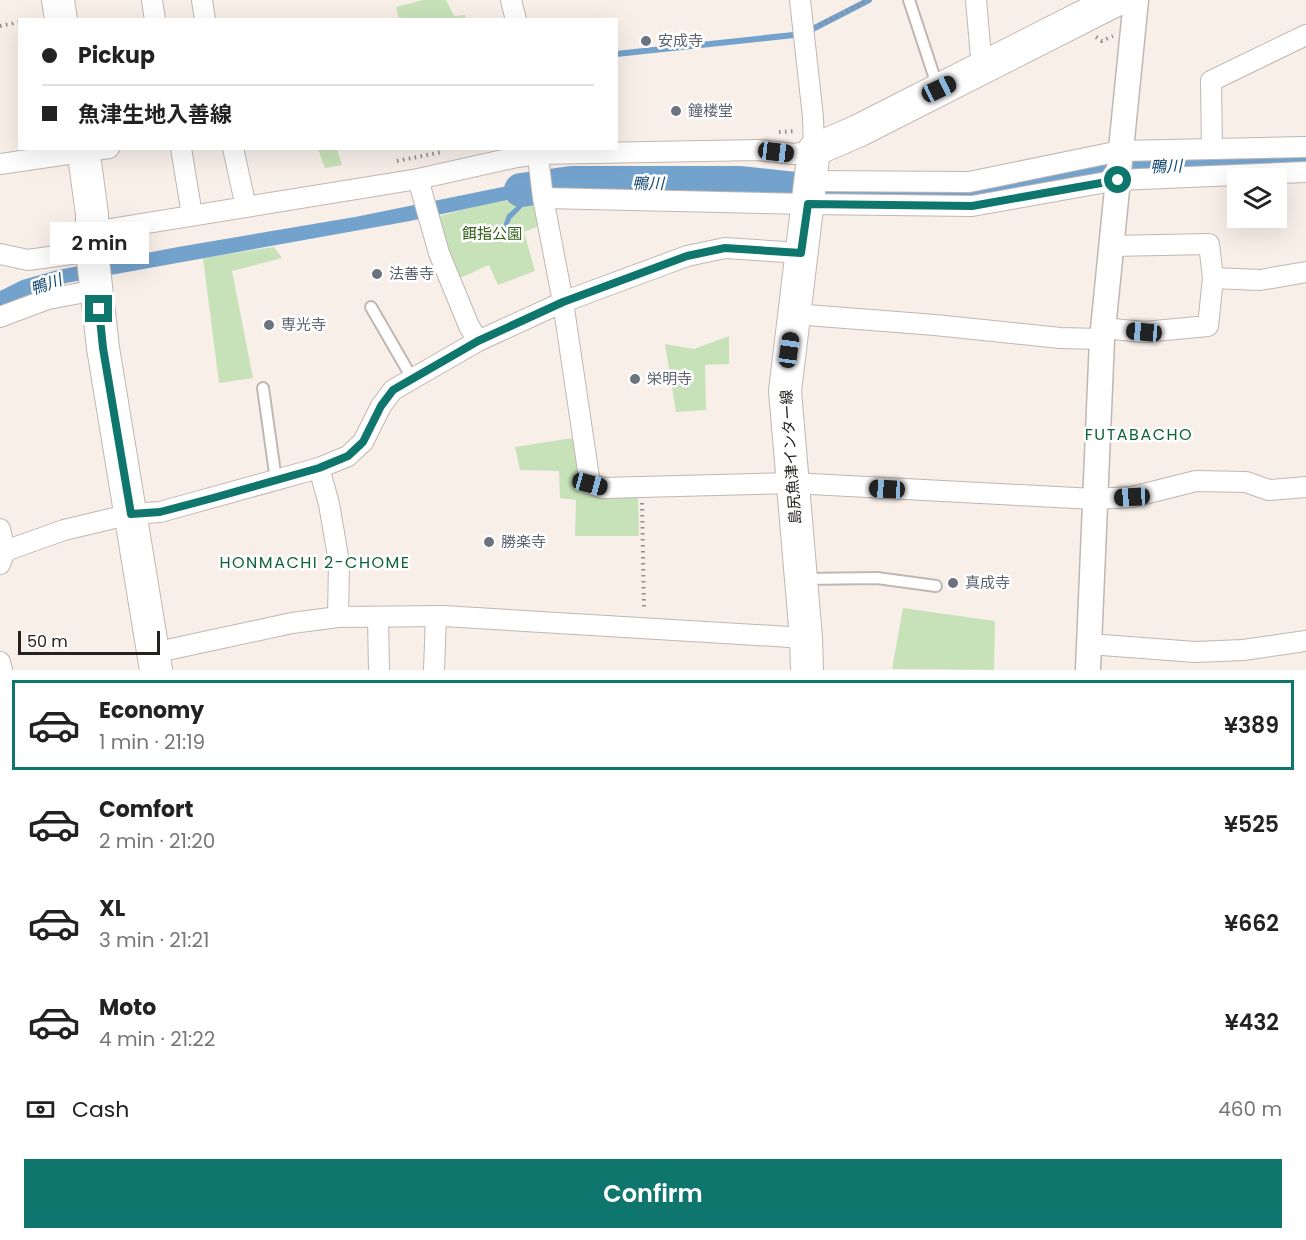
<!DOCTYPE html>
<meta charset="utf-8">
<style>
body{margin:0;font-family:Poppins,"Noto Sans JP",sans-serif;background:#f2f2f2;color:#222;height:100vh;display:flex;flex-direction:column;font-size:22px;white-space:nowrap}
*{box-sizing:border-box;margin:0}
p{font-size:20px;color:#767676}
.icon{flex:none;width:33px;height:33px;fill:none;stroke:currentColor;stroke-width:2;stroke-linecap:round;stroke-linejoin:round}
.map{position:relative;height:670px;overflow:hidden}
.sheet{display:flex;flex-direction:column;background:#fff;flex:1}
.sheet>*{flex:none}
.hud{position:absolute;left:18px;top:18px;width:600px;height:132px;border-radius:0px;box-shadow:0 6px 24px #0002;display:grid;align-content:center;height:132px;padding:0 24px;background:#fff}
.tools{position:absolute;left:1227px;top:168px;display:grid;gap:12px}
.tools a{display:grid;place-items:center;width:60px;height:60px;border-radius:0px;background:#fff;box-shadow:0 6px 24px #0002;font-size:30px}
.scale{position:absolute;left:18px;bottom:15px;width:142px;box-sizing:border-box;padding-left:6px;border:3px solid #24211f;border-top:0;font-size:16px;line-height:21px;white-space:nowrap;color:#24211f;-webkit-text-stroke:4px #fff;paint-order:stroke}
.end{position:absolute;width:27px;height:27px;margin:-14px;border:8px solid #0f766e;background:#fff;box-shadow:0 0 0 3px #fff}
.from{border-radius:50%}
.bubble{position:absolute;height:42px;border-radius:0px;background:#fff;box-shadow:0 6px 24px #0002;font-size:20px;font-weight:600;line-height:42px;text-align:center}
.car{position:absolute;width:18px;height:36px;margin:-18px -9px;border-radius:8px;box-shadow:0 0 4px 2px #0007;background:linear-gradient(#222 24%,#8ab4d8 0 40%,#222 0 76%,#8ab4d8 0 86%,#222 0)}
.hud b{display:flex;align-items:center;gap:21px;height:57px;font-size:22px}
.hud b+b{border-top:2px solid #e0e0e0}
.hud i{width:15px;height:15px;background:#222}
ul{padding:10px 0 0;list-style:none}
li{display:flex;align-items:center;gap:18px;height:90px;margin:0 12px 9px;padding:0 12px;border:3px solid transparent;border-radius:0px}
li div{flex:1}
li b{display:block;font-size:22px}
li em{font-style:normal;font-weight:600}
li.current{border-color:#0f766e}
li>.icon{width:54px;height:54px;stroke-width:1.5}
.pay{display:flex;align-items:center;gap:15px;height:66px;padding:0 24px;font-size:22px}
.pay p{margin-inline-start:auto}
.button{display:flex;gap:12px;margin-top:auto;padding:12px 24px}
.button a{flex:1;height:69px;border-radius:0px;background:#0f766e;color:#fff;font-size:24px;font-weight:600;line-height:69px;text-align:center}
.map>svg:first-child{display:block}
.green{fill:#c7e2b9}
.water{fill:#73a2cd}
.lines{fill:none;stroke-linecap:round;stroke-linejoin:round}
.stream{stroke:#73a2cd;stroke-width:6}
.river{stroke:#73a2cd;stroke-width:34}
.service-casing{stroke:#c0b7b2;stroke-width:14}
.minor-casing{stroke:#c0b7b2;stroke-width:22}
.tertiary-casing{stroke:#c0b7b2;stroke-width:27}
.primary-casing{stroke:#c0b7b2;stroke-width:34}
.path{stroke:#918b87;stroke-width:4;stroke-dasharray:1.5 4.5;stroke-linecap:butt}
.service{stroke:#fff;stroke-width:10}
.minor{stroke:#fff;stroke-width:20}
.tertiary{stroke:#fff;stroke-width:24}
.primary{stroke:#fff;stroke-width:32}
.route{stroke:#0f766e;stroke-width:8}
.worship-dot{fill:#6b7280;stroke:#fff;stroke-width:2}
.labels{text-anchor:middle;stroke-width:5;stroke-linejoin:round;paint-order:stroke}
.worship-label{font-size:15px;fill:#5b616d;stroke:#fff;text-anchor:start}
.park-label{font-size:15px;fill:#366118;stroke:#fff}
.street-label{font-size:15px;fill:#24211f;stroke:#fff}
.water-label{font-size:16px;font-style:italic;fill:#134872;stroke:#fff}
.neighbourhood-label{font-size:16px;letter-spacing:1.5px;fill:#0f623a;stroke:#fff}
</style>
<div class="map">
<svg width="1306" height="670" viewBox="0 0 1306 670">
<rect width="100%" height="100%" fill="#f8efe9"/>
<g class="green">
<path d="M423 0H446L454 16 465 15 466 19H399L396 7Z"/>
<path d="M318 149H337L342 165 325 168Z"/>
<path d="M530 192 539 226 524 232 535 271 498 285 489 265 458 279 436 217Z"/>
<path d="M274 247 282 258 232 271 253 378 219 383 203 258Z"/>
<path d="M729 336V364L705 365 706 410 676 412 665 344 694 349Z"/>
<path d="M573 438 584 492 638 493 639 536H575L576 500 560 498 559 471 520 470 515 447Z"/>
<path d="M903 608 995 621 994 670 892 669Z"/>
</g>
<path class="water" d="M575 181 537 192 511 219 504 235 493 238 492 232 502 229 507 215 529 195 410 221 66 283 23 297 0 309V291L22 280 58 270 178 247 355 217 527 182Z"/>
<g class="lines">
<path class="stream" d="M616 54 803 34 869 0"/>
<path class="river" d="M521 190 571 183H739L851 195 968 198 1083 170 1306 160"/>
<defs>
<g id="service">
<path d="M909 0 938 88"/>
<path d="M371 307 412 378"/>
<path d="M263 388 276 480"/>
<path d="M804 579 877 578 936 586"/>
</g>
<g id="minor">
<path d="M152 0 155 20"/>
<path d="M202 0 205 20"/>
<path d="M511 0 516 20"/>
<path d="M976 0 982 69"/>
<path d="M181 148 192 215"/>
<path d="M233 148 246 207"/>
<path d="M537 148 543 198 563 302 590 484 603 488 792 483 1094 499 1132 497 1196 481 1246 482 1269 490 1306 487"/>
<path d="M1212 148 1211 81 1306 35"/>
<path d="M0 164 109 148"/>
<path d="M418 179 439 253 469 326 478 341"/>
<path d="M811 181 969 182 1120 151 1306 147"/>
<path d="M543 198 808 204 972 206 1118 180 1306 172"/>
<path d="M92 232 418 179 517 157 537 154 759 150 794 154 814 150 813 117 800 0"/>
<path d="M1111 246 1209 244 1213 278"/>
<path d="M0 254 28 260 92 251"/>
<path d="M794 314 935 325 1060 338 1102 339"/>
<path d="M0 317 48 299 96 290"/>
<path d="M1103 328 1144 332 1208 326 1213 278 1260 280 1306 272"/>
<path d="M319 468 329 504 339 562 338 617"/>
<path d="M0 529 5 551"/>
<path d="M0 564 5 551 64 530 131 514 160 512 319 468 348 456 363 442 381 406 393 390 478 341 563 302 687 256 725 248 801 253"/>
<path d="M378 617 379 670"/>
<path d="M1089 644 1195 652 1243 650 1306 641"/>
<path d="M153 653 292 623 338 617 443 616 806 638"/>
<path d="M0 662 2 670"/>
<path d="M434 670 436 616"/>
</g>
<path id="tertiary" d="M1088 670 1102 339 1136 0"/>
<g id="primary">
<path d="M58 0 61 20"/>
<path d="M83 148 92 214V251L103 348 156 670"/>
<path d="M807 670 806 638 785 391 814 150 858 131 1116 0"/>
</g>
</defs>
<use href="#service" class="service-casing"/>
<use href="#minor" class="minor-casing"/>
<use href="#tertiary" class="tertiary-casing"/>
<use href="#primary" class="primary-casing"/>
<g class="path">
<path d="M820 25 869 0"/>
<path d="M0 26 20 22"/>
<path d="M1096 37 1102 41 1113 36"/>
<path d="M779 132 796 131"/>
<path d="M397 161 442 152"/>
<path d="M642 503 644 610"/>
</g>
<use href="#service" class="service"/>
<use href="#minor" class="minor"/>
<use href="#tertiary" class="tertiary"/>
<use href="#primary" class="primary"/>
</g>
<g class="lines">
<path class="route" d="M99 309 103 348 131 514 160 512 213 498 319 468 348 456 363 442 381 406 393 390 478 341 563 302 687 256 725 248 801 253 808 204 972 206 1118 180"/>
</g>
<g class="worship-dot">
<circle cx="646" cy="41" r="6"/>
<circle cx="676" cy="111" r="6"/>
<circle cx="377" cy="274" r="6"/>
<circle cx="269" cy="325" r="6"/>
<circle cx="635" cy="379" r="6"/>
<circle cx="489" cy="542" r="6"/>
<circle cx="953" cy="583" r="6"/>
</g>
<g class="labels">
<g class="worship-label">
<text x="658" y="46">安成寺</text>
<text x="688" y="116">鐘楼堂</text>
<text x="389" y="279">法善寺</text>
<text x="281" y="330">専光寺</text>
<text x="647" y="384">栄明寺</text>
<text x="501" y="547">勝楽寺</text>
<text x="965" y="588">真成寺</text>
</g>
<g class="park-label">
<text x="492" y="239">餌指公園</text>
</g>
<g class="street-label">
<text transform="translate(791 457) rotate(-94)" y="5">島尻魚津インター線</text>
</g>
<g class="water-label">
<text transform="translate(1166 166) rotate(-2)" y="6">鴨川</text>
<text x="648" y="189">鴨川</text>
<text transform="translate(46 284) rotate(-20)" y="6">鴨川</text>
</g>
<g class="neighbourhood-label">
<text x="1139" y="440">FUTABACHO</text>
<text x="315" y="568">HONMACHI 2-CHOME</text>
</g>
</g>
</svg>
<div class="tools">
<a><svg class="icon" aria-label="layers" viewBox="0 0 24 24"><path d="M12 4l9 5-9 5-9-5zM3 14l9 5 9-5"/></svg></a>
</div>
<div class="scale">50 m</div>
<i class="end from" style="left:1118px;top:180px"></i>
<i class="end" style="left:99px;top:309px"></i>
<div class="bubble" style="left:50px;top:222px;width:99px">2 min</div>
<i class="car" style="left:939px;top:89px;rotate:65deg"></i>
<i class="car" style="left:776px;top:152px;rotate:97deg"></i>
<i class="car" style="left:1144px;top:332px;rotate:275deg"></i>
<i class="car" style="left:789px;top:350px;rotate:8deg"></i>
<i class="car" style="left:590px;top:484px;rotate:105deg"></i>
<i class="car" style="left:887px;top:489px;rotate:273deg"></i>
<i class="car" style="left:1132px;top:497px;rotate:267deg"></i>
<div class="hud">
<b><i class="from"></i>Pickup</b>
<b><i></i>魚津生地入善線</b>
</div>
</div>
<section class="sheet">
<ul>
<li class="current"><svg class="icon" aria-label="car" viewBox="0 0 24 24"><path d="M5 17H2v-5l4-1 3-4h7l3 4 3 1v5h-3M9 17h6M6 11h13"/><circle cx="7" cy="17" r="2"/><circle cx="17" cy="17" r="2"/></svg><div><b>Economy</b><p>1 min · 21:19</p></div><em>¥389</em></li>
<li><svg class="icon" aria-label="car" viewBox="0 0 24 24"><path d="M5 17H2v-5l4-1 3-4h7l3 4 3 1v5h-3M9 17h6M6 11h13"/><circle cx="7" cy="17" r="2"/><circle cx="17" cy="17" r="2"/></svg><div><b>Comfort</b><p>2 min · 21:20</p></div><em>¥525</em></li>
<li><svg class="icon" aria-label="car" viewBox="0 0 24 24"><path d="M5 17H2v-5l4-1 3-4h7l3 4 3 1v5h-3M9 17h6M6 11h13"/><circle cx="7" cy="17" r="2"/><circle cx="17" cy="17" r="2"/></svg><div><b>XL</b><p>3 min · 21:21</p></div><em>¥662</em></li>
<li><svg class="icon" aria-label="car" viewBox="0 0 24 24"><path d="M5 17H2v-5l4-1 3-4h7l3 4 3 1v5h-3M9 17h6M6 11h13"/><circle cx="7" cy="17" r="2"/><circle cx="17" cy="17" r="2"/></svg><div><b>Moto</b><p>4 min · 21:22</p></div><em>¥432</em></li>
</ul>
<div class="pay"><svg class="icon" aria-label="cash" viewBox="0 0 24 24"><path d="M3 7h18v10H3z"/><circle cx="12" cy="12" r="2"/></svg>Cash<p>460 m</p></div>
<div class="button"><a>Confirm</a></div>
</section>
